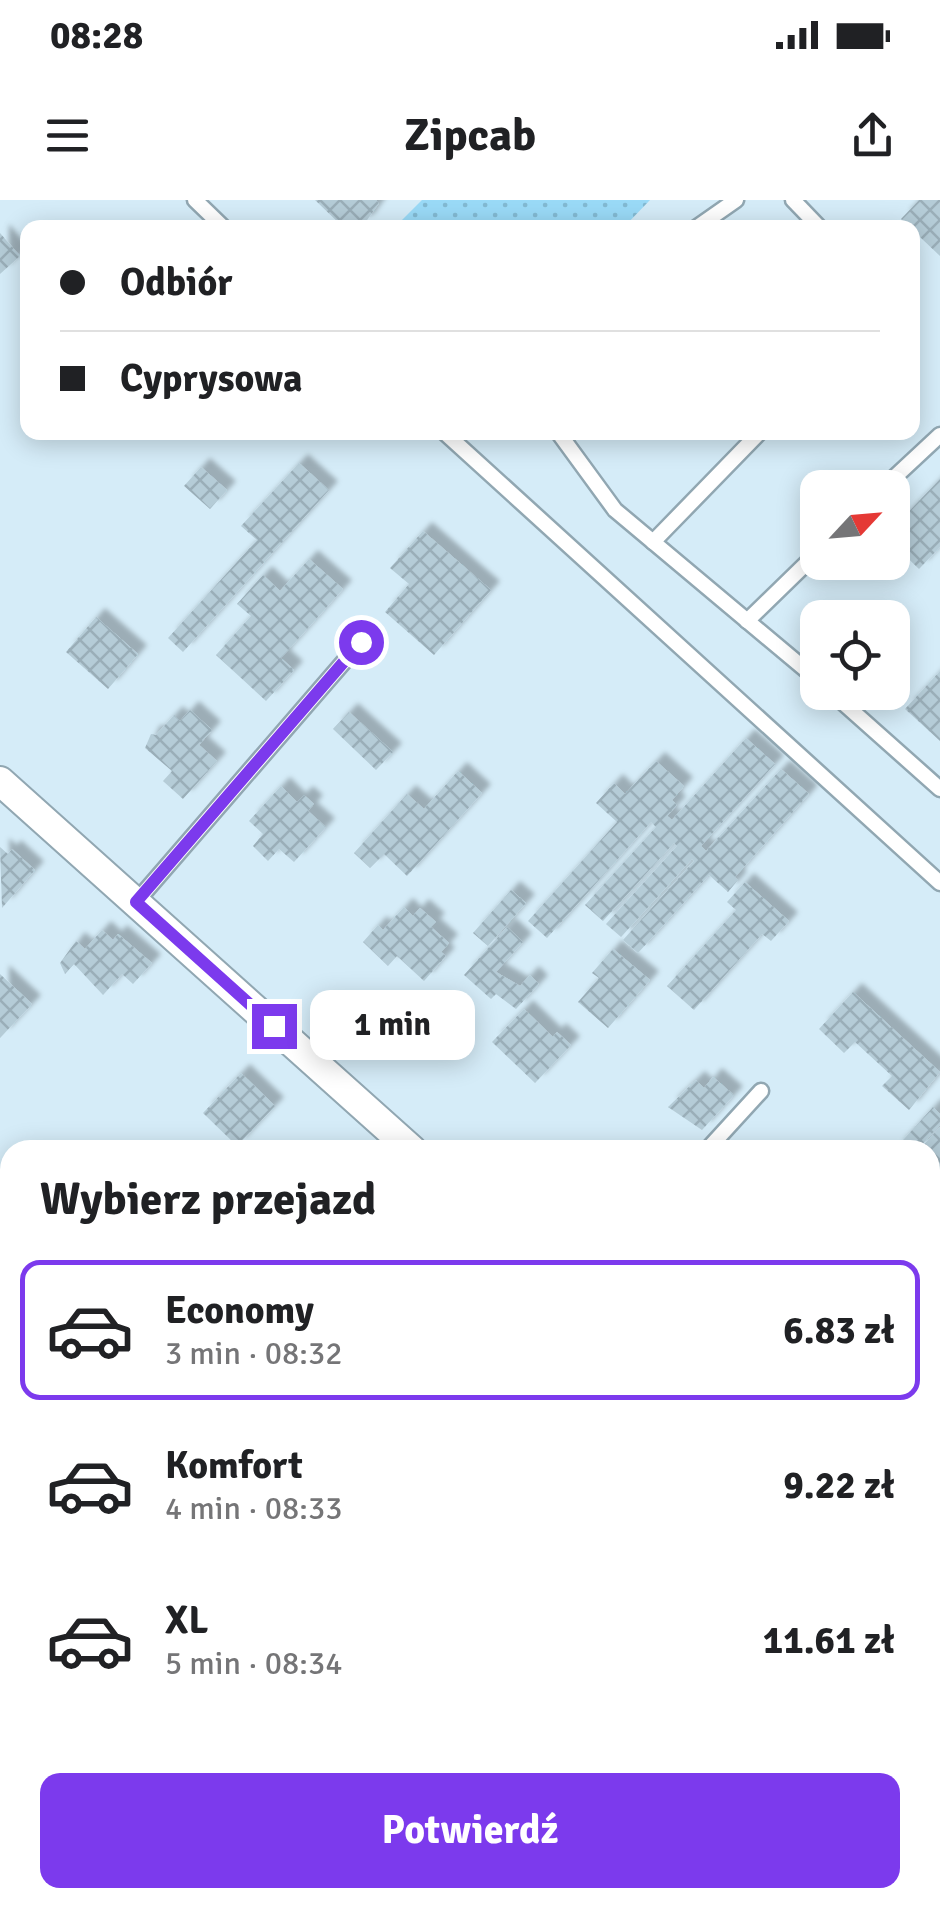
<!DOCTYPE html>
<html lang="pl">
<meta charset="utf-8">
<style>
body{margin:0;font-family:Signika,sans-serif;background:#f6f6f6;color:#202124;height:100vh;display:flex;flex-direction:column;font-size:38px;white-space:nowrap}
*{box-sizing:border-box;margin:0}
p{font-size:32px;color:#757577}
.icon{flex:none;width:55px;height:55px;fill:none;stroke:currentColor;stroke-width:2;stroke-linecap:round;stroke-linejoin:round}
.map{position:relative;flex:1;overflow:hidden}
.drawer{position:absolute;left:0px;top:940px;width:940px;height:768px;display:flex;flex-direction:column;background:#fff;border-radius:30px 30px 0 0;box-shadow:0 5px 25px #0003}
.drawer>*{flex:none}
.top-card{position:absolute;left:20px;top:20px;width:900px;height:220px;border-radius:20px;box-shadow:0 5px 25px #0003;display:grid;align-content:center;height:220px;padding:0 40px;background:#fff}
.needle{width:65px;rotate:64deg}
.fabs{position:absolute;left:800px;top:270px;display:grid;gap:20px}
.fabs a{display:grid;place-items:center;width:110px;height:110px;border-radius:20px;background:#fff;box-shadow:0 5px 25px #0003;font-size:50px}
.end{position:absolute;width:45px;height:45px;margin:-22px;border:12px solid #7c3aed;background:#fff;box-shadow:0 0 0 5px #fff}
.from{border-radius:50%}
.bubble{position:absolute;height:70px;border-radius:20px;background:#fff;box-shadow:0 5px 25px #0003;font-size:32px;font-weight:800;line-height:70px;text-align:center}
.top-card b{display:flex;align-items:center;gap:35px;height:95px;font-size:38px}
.top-card b+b{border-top:2px solid #e0e0e0}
.top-card i{width:25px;height:25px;background:#202124}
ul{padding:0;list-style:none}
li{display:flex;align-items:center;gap:30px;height:140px;margin:0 20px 15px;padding:0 20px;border:5px solid transparent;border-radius:20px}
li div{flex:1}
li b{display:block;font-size:38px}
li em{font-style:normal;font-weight:800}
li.selected{border-color:#7c3aed}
li>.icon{width:90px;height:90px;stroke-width:1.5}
h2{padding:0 40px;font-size:45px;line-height:120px}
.button{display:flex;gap:20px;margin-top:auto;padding:20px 40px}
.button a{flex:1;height:115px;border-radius:20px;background:#7c3aed;color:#fff;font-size:40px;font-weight:800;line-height:115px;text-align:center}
.status{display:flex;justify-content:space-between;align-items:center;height:70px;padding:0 50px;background:#fff;direction:ltr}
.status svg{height:28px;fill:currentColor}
header{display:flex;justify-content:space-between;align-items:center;height:130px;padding:0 40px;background:#fff;font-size:45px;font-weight:800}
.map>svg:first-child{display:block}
.grass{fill:url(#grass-dots)}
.building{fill:url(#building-cross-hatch);filter:url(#shadow)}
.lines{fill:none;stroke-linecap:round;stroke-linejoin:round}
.lane-casing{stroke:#91a7b2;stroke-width:19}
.street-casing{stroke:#91a7b2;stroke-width:32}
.primary-casing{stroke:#91a7b2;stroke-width:50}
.lane{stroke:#fff;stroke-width:14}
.street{stroke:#fff;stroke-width:28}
.primary{stroke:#fff;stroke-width:45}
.tram{stroke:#707f87;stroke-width:2.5}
.route{stroke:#7c3aed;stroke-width:12}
</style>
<div class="status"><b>08:28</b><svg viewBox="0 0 49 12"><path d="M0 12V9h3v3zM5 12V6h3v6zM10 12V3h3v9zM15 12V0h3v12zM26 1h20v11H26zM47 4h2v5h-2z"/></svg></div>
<header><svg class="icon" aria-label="menu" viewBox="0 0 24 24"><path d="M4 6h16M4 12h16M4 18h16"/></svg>Zipcab<svg class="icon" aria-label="share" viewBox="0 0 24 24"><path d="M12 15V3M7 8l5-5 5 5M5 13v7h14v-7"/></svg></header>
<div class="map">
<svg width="940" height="1707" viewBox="0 0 940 1707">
<defs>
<pattern id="grass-dots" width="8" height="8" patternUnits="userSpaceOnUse" patternTransform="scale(2.5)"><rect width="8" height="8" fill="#9adaf7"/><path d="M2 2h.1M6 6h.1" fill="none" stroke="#83bad3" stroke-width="1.8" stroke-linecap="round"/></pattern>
<pattern id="building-cross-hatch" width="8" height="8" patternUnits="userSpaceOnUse" patternTransform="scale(2.5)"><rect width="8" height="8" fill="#b5ccd7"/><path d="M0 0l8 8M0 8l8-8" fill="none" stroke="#9aaeb8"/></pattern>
<filter id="shadow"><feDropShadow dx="9" dy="-9" stdDeviation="2.5" flood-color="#0004"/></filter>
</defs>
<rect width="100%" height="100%" fill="#d5ecf8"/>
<path class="grass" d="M422 0H650L624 27H395Z"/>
<g class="building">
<path d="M315 0H376L379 3 365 23 344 28Z"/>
<path d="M919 0H940V56L901 19Z"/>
<path d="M0 33 20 56 0 74Z"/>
<path d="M299 263 329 290 183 452 168 438 257 340 241 326Z"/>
<path d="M201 267 227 290 210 309 184 286Z"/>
<path d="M940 279V347L919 369 892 343V329Z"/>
<path d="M423 331 491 390 434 455 385 412 409 384 390 368Z"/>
<path d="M309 359 343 389 281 458 294 470 266 501 216 455 251 416 237 404 263 375 280 391Z"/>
<path d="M96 417 138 454 108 489 66 452Z"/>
<path d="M940 471V541L905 509Z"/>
<path d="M190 510 212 530 199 545 217 561 183 599 163 581 172 571 145 548 151 534 156 535 174 515 180 521Z"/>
<path d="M349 512 393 552 376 570 333 529Z"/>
<path d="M746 538 775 564 701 646 706 651 781 569 809 594 735 677 738 680 728 692 709 675 638 753 623 740 694 661 692 659 621 737 606 724 677 646 674 643 603 721 585 705 656 627 651 622 547 738 528 721 617 622 596 603 614 583 625 594 656 561 684 586 672 600 677 605 667 616 672 620Z"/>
<path d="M458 571 482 593 407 676 384 654 370 668 354 653 407 594 424 609Z"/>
<path d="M281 586 297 602 304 595 314 604 308 611 326 627 294 662 279 649 268 661 253 646 263 634 249 621Z"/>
<path d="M0 647 8 654 12 649 35 670 2 708Z"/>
<path d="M745 682 789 721 771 741 762 734 694 810 667 786 736 710 727 702Z"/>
<path d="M511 690 526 703 488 746 473 733Z"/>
<path d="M404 707 413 716 420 708 436 722 431 727 449 743 441 752 446 756 424 781 397 756 388 766 363 742 378 725 383 730Z"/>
<path d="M507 727 523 742 496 772 520 786 530 775 539 784 516 809 496 794 491 799 464 775Z"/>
<path d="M102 730 113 740 118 734 152 763 133 784 122 774 103 795 74 764 65 774 60 763 76 741 85 749Z"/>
<path d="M613 749 650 780 608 828 578 802 599 778 592 773Z"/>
<path d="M0 774 32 804 0 838Z"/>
<path d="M853 792 940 872 909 910 882 886 892 876 855 842 844 853 819 829Z"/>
<path d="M524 809 553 837 557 832 571 845 535 883 492 842Z"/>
<path d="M241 873 275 906 237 946 203 913Z"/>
<path d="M713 877 734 895 702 930 668 907 696 880 704 888Z"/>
<path d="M933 907 940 914V925L917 950H894Z"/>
<path d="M940 927V966L930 977V950H919Z"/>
<path d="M940 972V1009L930 1020V983Z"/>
<path d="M940 1016V1046L930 1057V1027Z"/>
<path d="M0 1037 7 1043 10 1040V1094L0 1085Z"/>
<path d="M10 1226V1293L0 1284V1237Z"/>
<path d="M0 1448 10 1457 8 1483 0 1476Z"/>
<path d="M10 1550V1591L0 1582V1561Z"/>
<path d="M247 1698H343L354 1707H257Z"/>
<path d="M476 1698H521L531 1707H467Z"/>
</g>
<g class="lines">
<defs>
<g id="lane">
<path d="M195 0 224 28"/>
<path d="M793 0 820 28"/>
<path d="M696 28 736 0"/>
<path d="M444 232 940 683"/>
<path d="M558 232 615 310 818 480"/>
<path d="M883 288 940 235"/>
<path d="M653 342 760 232"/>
<path d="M747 421 818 352"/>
<path d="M831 492 940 589"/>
<path d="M136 702 361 442"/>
<path d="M707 950 761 891"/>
<path d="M930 1360 940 1350"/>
</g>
<g id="street">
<path d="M0 581 412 950"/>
<path d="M0 1155 10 1164"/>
<path d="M930 1417 940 1431"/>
<path d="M12 1698 22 1707"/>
<path d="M594 1698 605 1707"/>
</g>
<g id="primary">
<path d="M930 1533 940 1523"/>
<path d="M930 1587 940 1577"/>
<path d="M766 1707 775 1698"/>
<path d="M816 1707 825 1698"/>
</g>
</defs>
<use href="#lane" class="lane-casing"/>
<use href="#street" class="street-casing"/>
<use href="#primary" class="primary-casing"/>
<use href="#lane" class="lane"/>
<use href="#street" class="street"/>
<use href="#primary" class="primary"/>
<g class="tram">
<path d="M930 1469 940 1459"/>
<path d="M930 1491 940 1481"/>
<path d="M704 1707 713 1698"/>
<path d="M726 1707 735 1698"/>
</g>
</g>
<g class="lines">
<path class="route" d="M274 826 136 702 361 442"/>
</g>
</svg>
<div class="fabs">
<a><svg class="needle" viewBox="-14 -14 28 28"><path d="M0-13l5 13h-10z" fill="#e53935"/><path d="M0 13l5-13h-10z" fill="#757577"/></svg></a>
<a><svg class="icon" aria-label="locate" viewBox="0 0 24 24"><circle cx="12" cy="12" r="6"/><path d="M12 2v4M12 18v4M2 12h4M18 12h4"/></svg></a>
</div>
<i class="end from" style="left:361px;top:442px"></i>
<i class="end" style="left:274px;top:826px"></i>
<div class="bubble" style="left:310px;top:790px;width:165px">1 min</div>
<div class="top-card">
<b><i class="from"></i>Odbiór</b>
<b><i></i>Cyprysowa</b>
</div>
<section class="drawer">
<h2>Wybierz przejazd</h2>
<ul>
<li class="selected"><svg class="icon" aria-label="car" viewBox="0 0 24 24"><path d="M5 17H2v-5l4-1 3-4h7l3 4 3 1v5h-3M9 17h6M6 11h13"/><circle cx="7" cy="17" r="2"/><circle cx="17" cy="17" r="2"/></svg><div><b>Economy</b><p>3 min · 08:32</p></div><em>6.83 zł</em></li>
<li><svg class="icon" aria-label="car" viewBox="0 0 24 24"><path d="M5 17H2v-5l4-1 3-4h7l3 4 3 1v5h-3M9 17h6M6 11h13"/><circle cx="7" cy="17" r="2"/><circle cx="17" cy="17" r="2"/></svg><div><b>Komfort</b><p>4 min · 08:33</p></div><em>9.22 zł</em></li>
<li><svg class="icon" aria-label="car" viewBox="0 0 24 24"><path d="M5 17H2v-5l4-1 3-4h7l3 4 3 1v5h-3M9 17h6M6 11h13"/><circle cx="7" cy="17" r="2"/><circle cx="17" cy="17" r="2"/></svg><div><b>XL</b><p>5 min · 08:34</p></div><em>11.61 zł</em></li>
</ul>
<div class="button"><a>Potwierdź</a></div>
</section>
</div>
